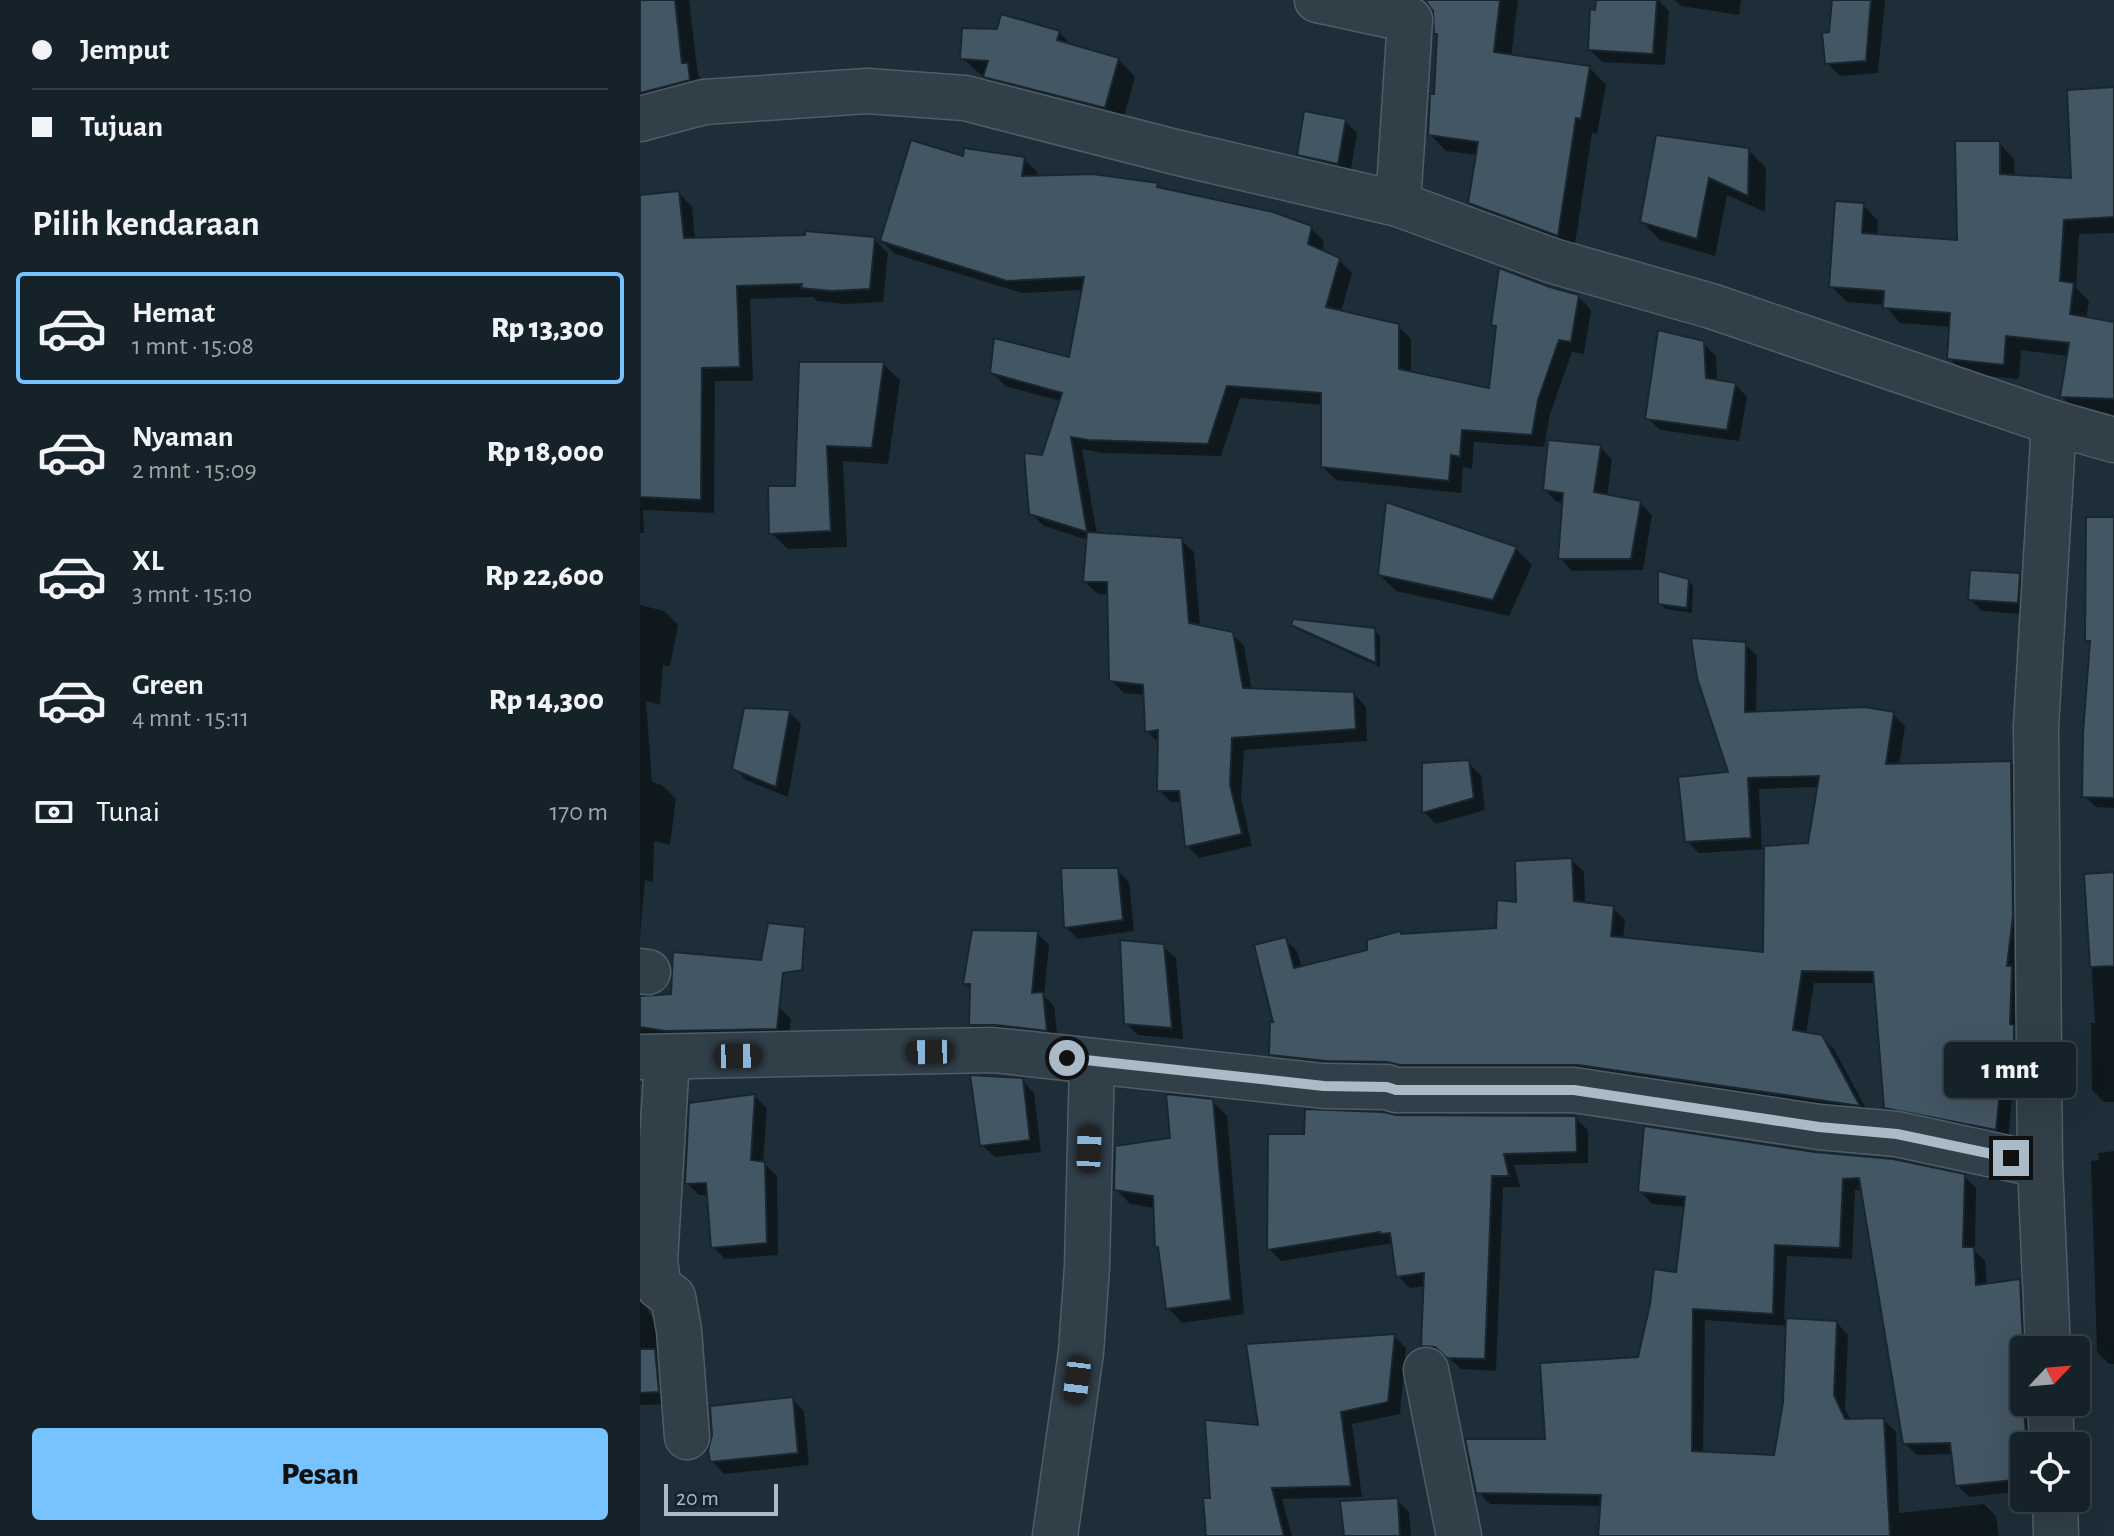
<!DOCTYPE html>
<html lang="id">
<meta charset="utf-8">
<style>
body{margin:0;font-family:"Alegreya Sans",sans-serif;background:#232f36;color:#f1f3f6;height:100vh;display:flex;flex-direction:column;font-size:30px;white-space:nowrap}
*{box-sizing:border-box;margin:0}
p{font-size:26px;color:#9ea4a8}
.icon{flex:none;width:44px;height:44px;fill:none;stroke:currentColor;stroke-width:2;stroke-linecap:round;stroke-linejoin:round}
.map{position:relative;flex:1;overflow:hidden}
.side{display:flex;flex-direction:column;background:#16222a;width:640px}
.side>*{flex:none}
.guide{display:grid;align-content:center;height:176px;padding:0 32px;background:#16222a}
.needle{width:52px;rotate:64deg}
.fabs{position:absolute;left:1370px;top:1336px;display:grid;gap:16px}
.fabs a{display:grid;place-items:center;width:80px;height:80px;border-radius:8px;background:#16222a;box-shadow:0 8px 32px #0002,0 0 0 2px #353f47;font-size:40px}
.scale{position:absolute;left:24px;bottom:20px;width:114px;box-sizing:border-box;padding-left:8px;border:4px solid #aabac6;border-top:0;font-size:22px;line-height:28px;white-space:nowrap;color:#aabac6;-webkit-text-stroke:6px #17242d;paint-order:stroke}
.end{position:absolute;width:36px;height:36px;margin:-18px;border:10px solid #aabac6;background:#111;box-shadow:0 0 0 4px #111}
.from{border-radius:50%}
.bubble{position:absolute;height:56px;border-radius:8px;background:#16222a;box-shadow:0 8px 32px #0002,0 0 0 2px #353f47;font-size:26px;font-weight:800;line-height:56px;text-align:center}
.car{position:absolute;width:24px;height:48px;margin:-24px -12px;border-radius:10px;box-shadow:0 0 6px 2px #0007;background:linear-gradient(#222 24%,#8ab4d8 0 40%,#222 0 76%,#8ab4d8 0 86%,#222 0)}
.guide b{display:flex;align-items:center;gap:28px;height:76px;font-size:30px}
.guide b+b{border-top:2px solid #353f47}
.guide i{width:20px;height:20px;background:#f1f3f6}
ul{padding:0;list-style:none}
li{display:flex;align-items:center;gap:24px;height:112px;margin:0 16px 12px;padding:0 16px;border:4px solid transparent;border-radius:8px}
li div{flex:1}
li b{display:block;font-size:30px}
li em{font-style:normal;font-weight:800}
li.on{border-color:#76c3ff}
li>.icon{width:72px;height:72px;stroke-width:1.5}
h2{padding:0 32px;font-size:36px;line-height:96px}
.pay{display:flex;align-items:center;gap:20px;height:88px;padding:0 32px;font-size:30px}
.pay p{margin-inline-start:auto}
.action{display:flex;gap:16px;margin-top:auto;padding:16px 32px}
.action a{flex:1;height:92px;border-radius:8px;background:#76c3ff;color:#111;font-size:32px;font-weight:800;line-height:92px;text-align:center}
main{display:flex;flex:1;min-height:0}
.map>svg:first-child{display:block}
.shadow{fill:#0007;fill-rule:evenodd}
.building{fill:#435663;stroke:#19262f;stroke-width:2}
.lines{fill:none;stroke-linecap:round;stroke-linejoin:round}
.minor-casing{stroke:#4e5d67;stroke-width:47}
.minor{stroke:#313f49;stroke-width:44}
.route{stroke:#aabac6;stroke-width:10}
</style>
<main>
<section class="side">
<div class="guide">
<b><i class="from"></i>Jemput</b>
<b><i></i>Tujuan</b>
</div>
<h2>Pilih kendaraan</h2>
<ul>
<li class="on"><svg class="icon" aria-label="car" viewBox="0 0 24 24"><path d="M5 17H2v-5l4-1 3-4h7l3 4 3 1v5h-3M9 17h6M6 11h13"/><circle cx="7" cy="17" r="2"/><circle cx="17" cy="17" r="2"/></svg><div><b>Hemat</b><p>1 mnt · 15:08</p></div><em>Rp 13,300</em></li>
<li><svg class="icon" aria-label="car" viewBox="0 0 24 24"><path d="M5 17H2v-5l4-1 3-4h7l3 4 3 1v5h-3M9 17h6M6 11h13"/><circle cx="7" cy="17" r="2"/><circle cx="17" cy="17" r="2"/></svg><div><b>Nyaman</b><p>2 mnt · 15:09</p></div><em>Rp 18,000</em></li>
<li><svg class="icon" aria-label="car" viewBox="0 0 24 24"><path d="M5 17H2v-5l4-1 3-4h7l3 4 3 1v5h-3M9 17h6M6 11h13"/><circle cx="7" cy="17" r="2"/><circle cx="17" cy="17" r="2"/></svg><div><b>XL</b><p>3 mnt · 15:10</p></div><em>Rp 22,600</em></li>
<li><svg class="icon" aria-label="car" viewBox="0 0 24 24"><path d="M5 17H2v-5l4-1 3-4h7l3 4 3 1v5h-3M9 17h6M6 11h13"/><circle cx="7" cy="17" r="2"/><circle cx="17" cy="17" r="2"/></svg><div><b>Green</b><p>4 mnt · 15:11</p></div><em>Rp 14,300</em></li>
</ul>
<div class="pay"><svg class="icon" aria-label="cash" viewBox="0 0 24 24"><path d="M3 7h18v10H3z"/><circle cx="12" cy="12" r="2"/></svg>Tunai<p>170 m</p></div>
<div class="action"><a>Pesan</a></div>
</section>
<div class="map">
<svg width="1474" height="1536" viewBox="0 0 1474 1536">
<rect width="100%" height="100%" fill="#1d2e38"/>
<g class="shadow">
<path d="M0 0H49L58 75 65 82 0 112Z"/>
<path d="M787 0H878L871 57 950 68 966 85 957 134 952 133 934 251 847 219 830 202 838 155 806 151 790 134 796 97 799 36 795 10Z"/>
<path d="M989 0H1018L1029 11 1025 65 962 62 950 50Z"/>
<path d="M1035 0H1101L1099 15 1041 6Z"/>
<path d="M1194 0H1245L1238 73 1200 76 1187 63Z"/>
<path d="M419 32 433 47 478 59 495 77 482 124 363 94 322 58Z"/>
<path d="M1474 89V233L1439 234 1436 288 1449 301 1446 319 1474 324V420L1464 419 1458 412H1437L1422 396 1428 356 1381 350 1379 379 1324 374 1309 358 1311 327 1260 323 1245 305 1207 302 1191 286 1223 205 1238 221 1237 236 1319 242 1359 143 1374 159 1375 177 1433 180Z"/>
<path d="M705 121 717 133 710 175 671 166 659 154Z"/>
<path d="M1108 150 1126 168 1125 212 1087 195 1075 256 1020 240 1002 221Z"/>
<path d="M324 159H384L397 172V178L517 184 524 191 670 228 684 241 682 252 699 260 712 273 701 312 758 326 771 339V373L851 391 858 329 853 324 909 289 938 296 951 310 944 354 932 352 910 414 904 447 834 442 832 469 823 467 821 493 696 480 683 467V405L600 398 581 456 463 453 442 449 457 535 541 540 554 552 560 627 592 634 604 646 612 691 714 694 726 707 727 741 604 750 601 798 612 846 559 858 547 846 542 802H531L519 790V743L507 731 505 695 484 693 471 680 469 594H458L445 582 448 540 404 526 391 513 403 458 421 401 365 386 352 372 431 360 444 290 382 293 255 254 242 241Z"/>
<path d="M39 193 52 207 55 239H234L248 253 243 302 206 304 177 301 173 297 110 299 113 381H75L74 513 3 510 4 533H0V197Z"/>
<path d="M1063 343 1076 356 1077 382 1095 384 1107 397 1099 441 1020 430 1008 418Z"/>
<path d="M243 364 260 380 248 464 203 461 207 547 148 549 131 533 157 488Z"/>
<path d="M960 447 972 459 967 497 1000 503 1012 515 1003 570 932 571 920 558 924 503 917 502 905 490Z"/>
<path d="M1474 532V808L1456 807 1444 796 1452 645 1447 640Z"/>
<path d="M876 549 892 565 869 616 756 591 740 575Z"/>
<path d="M1379 575 1391 587 1390 615 1342 611 1330 599Z"/>
<path d="M1048 581 1053 586 1052 613 1026 609 1020 604Z"/>
<path d="M0 605 24 611 38 625 30 666 23 665 20 705 6 701 12 782 22 785 36 799 30 845 14 841 13 882 5 880 0 937Z"/>
<path d="M654 624 734 630 740 636V667L659 630Z"/>
<path d="M1105 644 1117 656 1116 713 1253 714 1265 726 1259 766 1371 763 1383 776 1385 1074 1374 1073 1368 1141 1258 1119 1246 1107 1236 983H1174L1166 1034 1181 1036 1194 1049 1230 1116 644 1066 631 1054 645 939 657 951 662 968 729 951 761 936 858 930 879 904 932 860 944 872 945 904 973 908 985 920 983 939 1125 955 1126 849 1059 853 1047 841 1091 773ZM1179 787 1170 844 1122 848 1119 789Z"/>
<path d="M149 712 161 724 148 797 106 780 94 768Z"/>
<path d="M828 763 841 775 845 810 796 824 784 812Z"/>
<path d="M477 870 489 882 494 931 438 939 426 927Z"/>
<path d="M1474 874V1102H1464L1452 1090 1451 1023H1455L1446 876Z"/>
<path d="M397 933 409 945 404 996 414 1006 418 1042 343 1037 331 1025 332 990 325 984Z"/>
<path d="M523 946 536 958 543 1039 498 1035 486 1023Z"/>
<path d="M0 997 139 1007 151 1019 148 1041 0 1049Z"/>
<path d="M382 1080 394 1093 401 1152 355 1157 342 1145Z"/>
<path d="M115 1096 127 1108 123 1163 137 1176 138 1255 85 1259 73 1247 69 1195H59L47 1183Z"/>
<path d="M572 1101 587 1116 604 1314 542 1323 528 1308 521 1251 517 1247 515 1208 490 1204 476 1189Z"/>
<path d="M756 1117 935 1118 948 1130V1163L874 1165 880 1187H863L856 1371 821 1369 809 1358 795 1357 783 1345 786 1286 770 1288 758 1276 753 1243 641 1261 629 1249 665 1136Z"/>
<path d="M1006 1128 1324 1176 1336 1188 1335 1251 1345 1261 1347 1285 1379 1281 1391 1293 1394 1350H1384V1402H1393L1397 1446H1384V1491L1329 1497 1317 1485 1314 1454 1277 1455 1265 1443 1223 1190H1215L1212 1259 1147 1256 1144 1320 1196 1322 1208 1335 1205 1409 1211 1421 1244 1420 1256 1432 1259 1513 1344 1504 1356 1516 1359 1536H960L962 1506 850 1504 838 1492 908 1441 999 1359 1038 1274 1046 1207 1012 1204 1000 1191ZM1065 1320 1148 1326 1145 1403 1136 1457 1063 1454Z"/>
<path d="M1474 1151V1364H1469L1457 1352 1451 1161 1459 1160 1458 1153Z"/>
<path d="M0 1258 6 1305 9 1313 22 1326 30 1404 0 1405Z"/>
<path d="M754 1336 766 1348 760 1414 712 1424 722 1497 642 1499 652 1536H568L572 1501Z"/>
<path d="M152 1399 164 1411 169 1465 84 1474 72 1461 74 1435Z"/>
<path d="M757 1500 769 1512 771 1536H706Z"/>
</g>
<g class="building">
<path d="M0 0H35L42 63H48L50 80 0 93Z"/>
<path d="M785 0H860L854 52 950 66 941 119 936 118 918 236 828 203 838 142 788 135 790 94H794L797 34H794L793 11Z"/>
<path d="M956 0H1017L1013 54 948 50 950 9 955 10Z"/>
<path d="M1192 0H1231L1226 61 1185 64 1182 33 1189 32Z"/>
<path d="M361 14 420 31 417 40 479 58 465 108 343 77 348 61 320 59 322 28 357 29Z"/>
<path d="M1474 87V217L1424 220 1420 281 1434 283 1430 314 1474 322V399L1420 397 1429 343 1366 336 1364 365 1307 359 1310 313 1243 308 1244 291 1189 287 1195 201 1224 203 1222 233 1317 240 1315 141H1360V174L1431 178 1427 90Z"/>
<path d="M664 111 706 119 698 164 657 155Z"/>
<path d="M1016 135 1109 148 1108 196 1069 178 1057 239 1000 222Z"/>
<path d="M271 140 323 156 324 148 385 157 382 176 453 174 518 183 517 187 633 212 672 226 668 244 700 258 686 307 759 324V369L849 388 856 326 851 325 859 268 910 287 939 295 931 342 919 340 898 400 892 435 822 430 820 457 811 455 809 481 681 467V393L587 386 568 444 448 440 431 437 447 532 389 514 384 453 402 455 422 393 350 373 354 338 429 357 444 277 367 281 240 241Z"/>
<path d="M39 191 44 238 165 235V231L235 237 230 289 191 291 161 288 162 284 97 286 100 367 62 368 61 500 0 497V195Z"/>
<path d="M1018 330 1064 341 1066 378 1096 383 1087 430 1005 419Z"/>
<path d="M159 362H244L232 448 187 446 191 531 129 534 128 486H155Z"/>
<path d="M908 440 961 445 954 492 1001 501 991 559H918L923 493 903 490Z"/>
<path d="M746 502 877 547 853 600 738 575Z"/>
<path d="M1446 517H1474V798L1442 797 1443 733 1450 641H1445Z"/>
<path d="M447 532 542 538 549 623 593 632 603 688 714 692 716 729 592 738 590 785 602 834 545 847 539 791H517L518 730 505 732 503 685 469 681 467 582H443Z"/>
<path d="M1330 570 1380 573 1378 603 1328 600Z"/>
<path d="M1018 571 1049 579 1047 608 1018 604Z"/>
<path d="M653 619 735 628 736 663 651 625Z"/>
<path d="M1051 638 1106 642 1105 712 1225 707 1254 712 1246 764 1371 761 1373 916 1367 966H1372L1370 1024 1374 1025V1063L1363 1062 1356 1130 1244 1108 1233 972 1162 971 1153 1030 1182 1035 1220 1106 938 1065H760L747 1062 686 1061 629 1055 630 1022H633L614 945 646 937 654 968 727 950V940L760 931 761 934 856 928 857 900 876 902 875 861 932 858 934 901 974 906 971 936 1123 952 1124 846 1168 843 1179 776 1108 778 1111 838 1045 842 1038 777 1088 772 1057 678Z"/>
<path d="M104 708 150 710 136 787 92 769Z"/>
<path d="M829 760 834 798 782 813V763Z"/>
<path d="M421 868H478L483 920 424 928Z"/>
<path d="M1474 872V966L1450 967 1444 874Z"/>
<path d="M128 923 165 927 162 970 143 973 137 1029 26 1031 0 1027V996L31 994 33 952 121 960Z"/>
<path d="M332 930 398 931 392 993 403 992 407 1031 356 1025H329L330 984H323Z"/>
<path d="M480 940 524 944 532 1028 484 1024Z"/>
<path d="M330 1075 383 1078 390 1140 340 1146Z"/>
<path d="M115 1094 111 1160 125 1162 127 1243 71 1248 66 1183 45 1184 49 1103Z"/>
<path d="M526 1094 573 1099 591 1300 526 1309 518 1247 515 1248 513 1196 474 1190 475 1146 530 1138Z"/>
<path d="M665 1109 743 1112 756 1115 936 1116 937 1152 864 1154 869 1176H852L845 1359 807 1358 795 1347 781 1346 784 1273 756 1277 750 1233 740 1234V1232L627 1250 628 1134H664Z"/>
<path d="M1004 1126 1175 1152 1253 1159 1325 1174 1323 1247H1334L1336 1285 1380 1279 1384 1364H1380L1387 1446H1384V1479L1315 1486 1310 1443 1263 1444 1219 1178 1203 1179 1200 1248 1135 1245 1133 1314 1053 1309 1052 1451 1134 1455 1143 1402 1146 1318 1197 1321 1194 1395 1205 1419 1244 1418 1250 1536H958L961 1495 836 1493 825 1439H905L900 1363 998 1357 1010 1304 1014 1269 1036 1272 1045 1197 998 1192Z"/>
<path d="M755 1334 748 1402 701 1412 711 1486 632 1488 644 1536H566L563 1498H570L565 1420 618 1425 606 1344Z"/>
<path d="M0 1349H15L19 1392 0 1393Z"/>
<path d="M153 1397 158 1453 70 1462 68 1450 72 1435 70 1406Z"/>
<path d="M758 1498 760 1536H704L700 1501Z"/>
</g>
<g class="lines">
<defs>
<g id="minor">
<path d="M677 0 770 20 758 204"/>
<path d="M0 119 64 102 227 91 325 98 535 152 758 204 913 261 1071 306 1414 423 1474 440"/>
<path d="M0 971 8 972"/>
<path d="M0 1057 353 1050 684 1086 747 1087 756 1090H934L1179 1127 1257 1134 1400 1165"/>
<path d="M27 1058 15 1262 19 1287 33 1297 39 1330 47 1437"/>
<path d="M1408 1350 1400 1165 1396 726 1414 423"/>
<path d="M786 1370 819 1536"/>
<path d="M1410 1402 1412 1446"/>
<path d="M1415 1498 1416 1536"/>
<path d="M415 1536 441 1352 447 1267 452 1061"/>
</g>
</defs>
<use href="#minor" class="minor-casing"/>
<use href="#minor" class="minor"/>
</g>
<g class="lines">
<path class="route" d="M427 1058 684 1086 747 1087 756 1090H934L1179 1127 1257 1134 1371 1158"/>
</g>
</svg>
<div class="fabs">
<a><svg class="needle" viewBox="-14 -14 28 28"><path d="M0-13l5 13h-10z" fill="#e53935"/><path d="M0 13l5-13h-10z" fill="#9ea4a8"/></svg></a>
<a><svg class="icon" aria-label="locate" viewBox="0 0 24 24"><circle cx="12" cy="12" r="6"/><path d="M12 2v4M12 18v4M2 12h4M18 12h4"/></svg></a>
</div>
<div class="scale">20 m</div>
<i class="end from" style="left:427px;top:1058px"></i>
<i class="end" style="left:1371px;top:1158px"></i>
<div class="bubble" style="left:1304px;top:1042px;width:132px">1 mnt</div>
<i class="car" style="left:290px;top:1052px;rotate:269deg"></i>
<i class="car" style="left:98px;top:1056px;rotate:89deg"></i>
<i class="car" style="left:449px;top:1149px;rotate:2deg"></i>
<i class="car" style="left:437px;top:1380px;rotate:187deg"></i>
</div>
</main>
